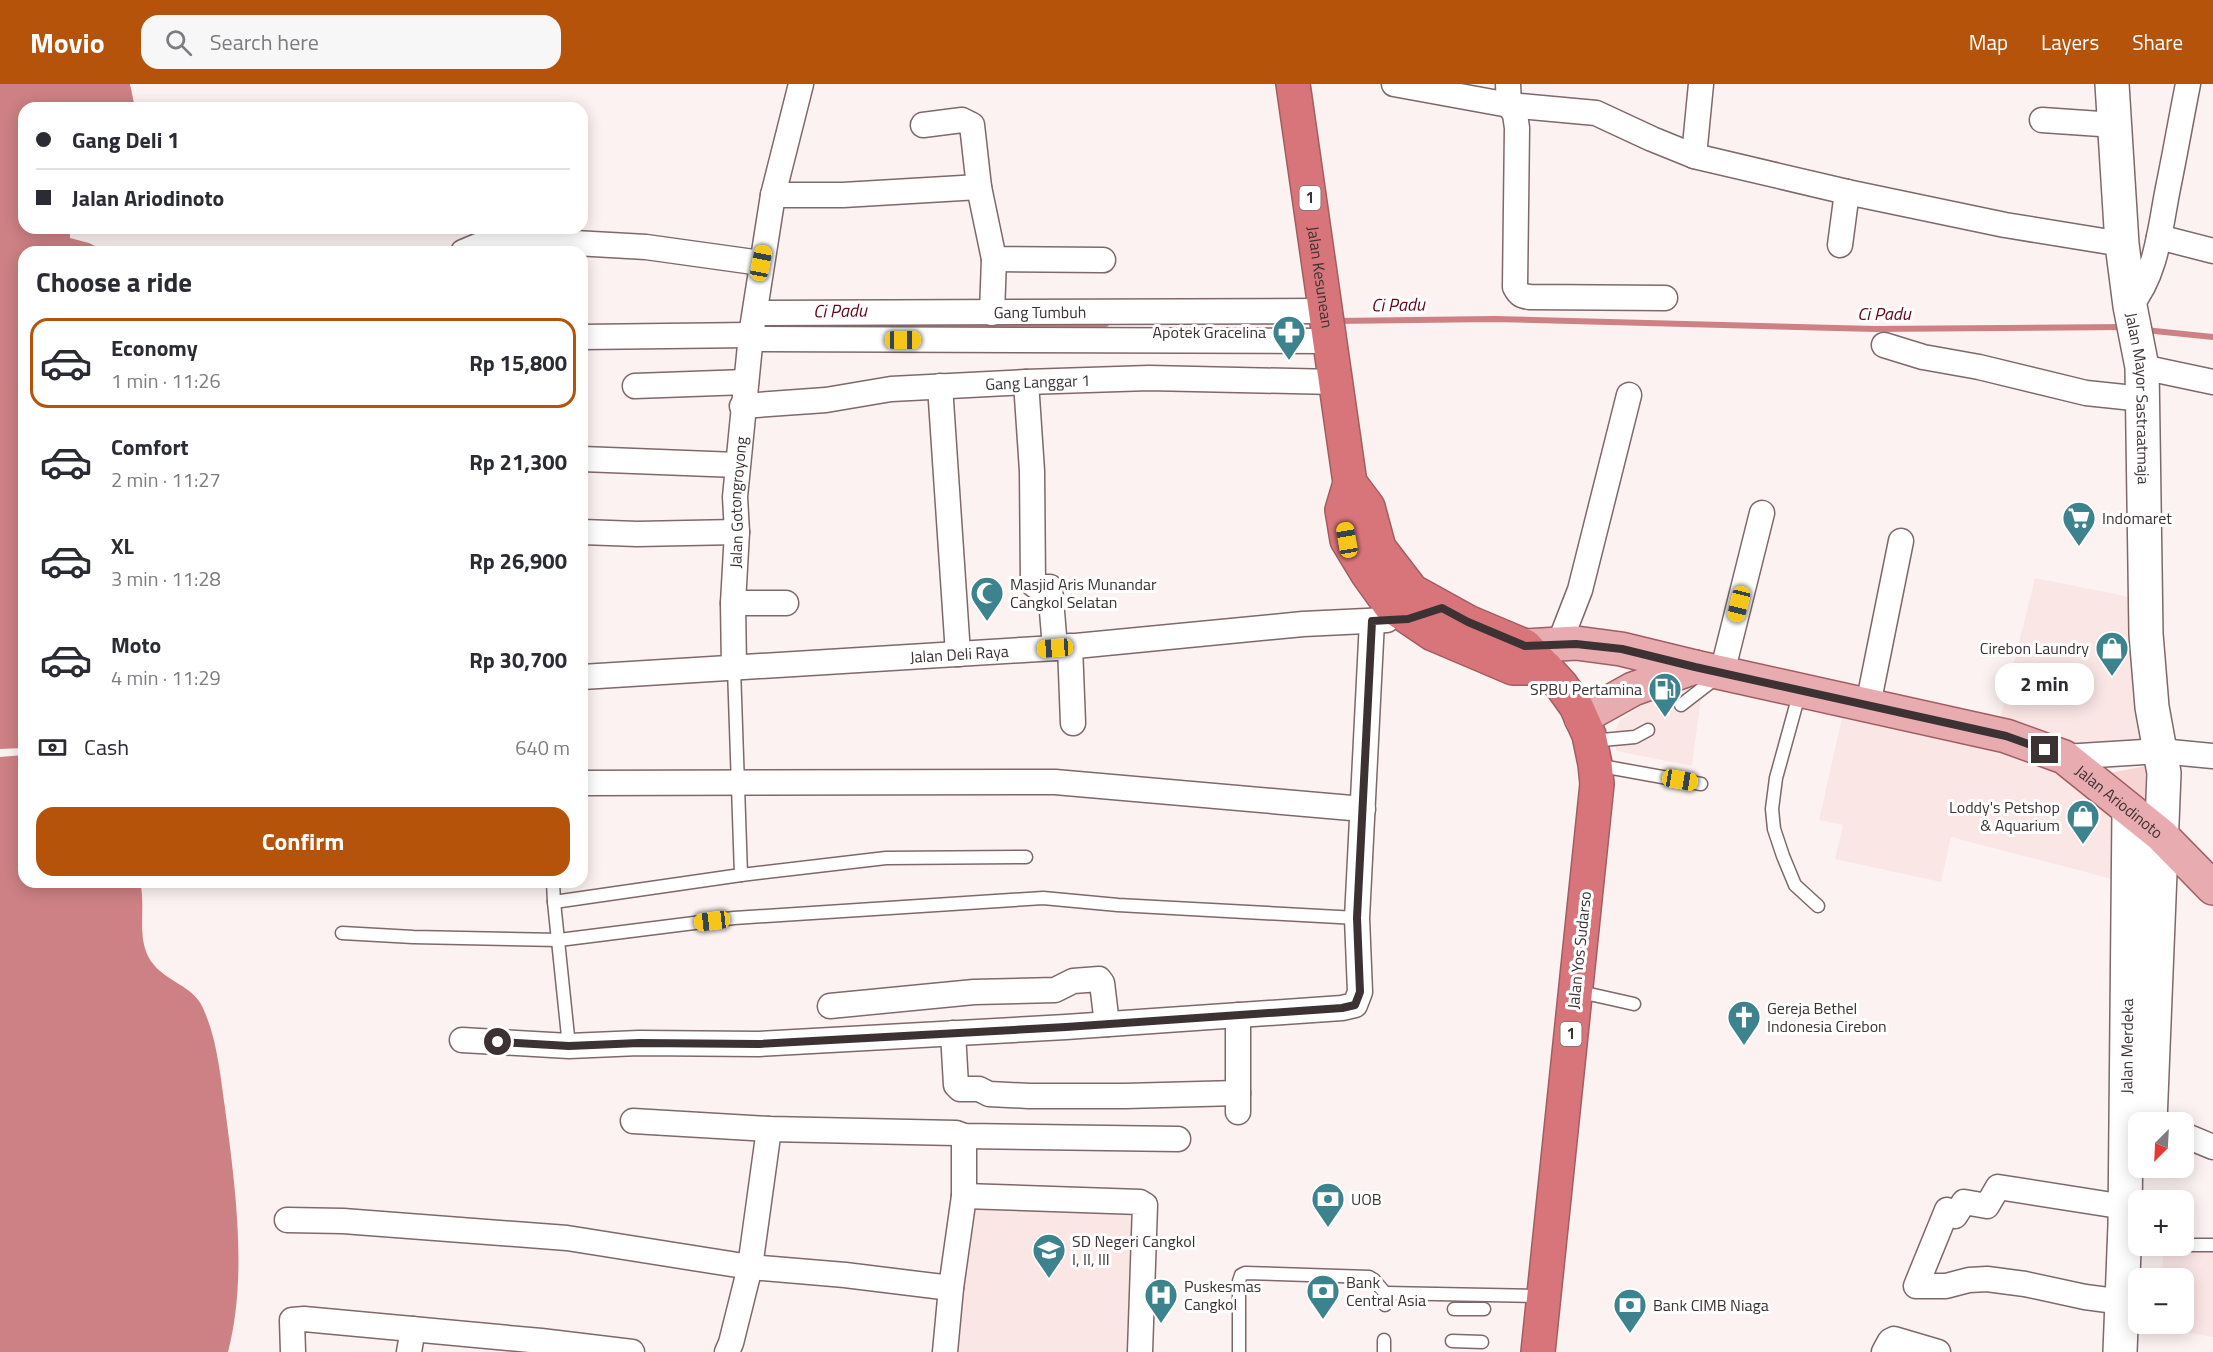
<!DOCTYPE html>
<meta charset="utf-8">
<style>
body{margin:0;font-family:"Titillium Web",sans-serif;background:#f7f7f7;color:#2b2b33;height:100vh;display:flex;flex-direction:column;font-size:22px;white-space:nowrap}
*{box-sizing:border-box;margin:0}
p{font-size:20px;color:#7c7c81}
.icon{flex:none;width:33px;height:33px;fill:none;stroke:currentColor;stroke-width:2;stroke-linecap:round;stroke-linejoin:round}
.map{position:relative;flex:1;overflow:hidden}
.panel{position:absolute;left:18px;top:162px;width:570px;height:642px;display:flex;flex-direction:column;background:#fff;border-radius:18px;box-shadow:0 3px 15px #0003}
.panel>*{flex:none}
.top-card{position:absolute;left:18px;top:18px;width:570px;height:132px;border-radius:18px;box-shadow:0 3px 15px #0003;display:grid;align-content:center;height:132px;padding:0 18px;background:#fff}
.needle{width:39px;rotate:204deg}
.controls{position:absolute;left:2128px;top:1028px;display:grid;gap:12px}
.controls a{display:grid;place-items:center;width:66px;height:66px;border-radius:12px;background:#fff;box-shadow:0 3px 15px #0003;font-size:30px}
.end{position:absolute;width:27px;height:27px;margin:-14px;border:8px solid #3c3233;background:#fff;box-shadow:0 0 0 3px #fff}
.from{border-radius:50%}
.bubble{position:absolute;height:42px;border-radius:18px;background:#fff;box-shadow:0 3px 15px #0003;font-size:20px;font-weight:700;line-height:42px;text-align:center}
.car{position:absolute;width:18px;height:36px;margin:-18px -9px;border-radius:8px;box-shadow:0 0 4px 2px #0007;background:linear-gradient(#f5c518 24%,#345 0 40%,#f5c518 0 76%,#345 0 86%,#f5c518 0)}
.top-card b{display:flex;align-items:center;gap:21px;height:57px;font-size:22px}
.top-card b+b{border-top:2px solid #e1e1e2}
.top-card i{width:15px;height:15px;background:#2b2b33}
ul{padding:0;list-style:none}
li{display:flex;align-items:center;gap:18px;height:90px;margin:0 12px 9px;padding:0 6px;border:3px solid transparent;border-radius:18px}
li div{flex:1}
li b{display:block;font-size:22px}
li em{font-style:normal;font-weight:700}
li.selected{border-color:#b45309}
li>.icon{width:54px;height:54px;stroke-width:1.5}
h2{padding:0 18px;font-size:27px;line-height:72px}
.pay{display:flex;align-items:center;gap:15px;height:66px;padding:0 18px;font-size:22px}
.pay p{margin-inline-start:auto}
.button{display:flex;gap:12px;margin-top:auto;padding:12px 18px}
.button a{flex:1;height:69px;border-radius:18px;background:#b45309;color:#fff;font-size:24px;font-weight:700;line-height:69px;text-align:center}
header{display:flex;align-items:center;gap:36px;box-sizing:border-box;height:84px;padding:0 30px;background:#b45309;color:#fff}
header strong{font-size:28px}
nav{display:flex;gap:33px;margin-inline-start:auto;font-size:21px}
.search{width:420px;height:54px;background:#f7f7f7;display:flex;align-items:center;gap:15px;box-sizing:border-box;padding:0 21px;border-radius:18px;color:#7c7c81;font-size:22px}
.map>svg:first-child{display:block}
.built{fill:#fbe6e6}
.green{fill:#f8d5d5}
.water{fill:#cd8184}
.lines{fill:none;stroke-linecap:round;stroke-linejoin:round}
.stream{stroke:#cd8184;stroke-width:6}
.lane-casing{stroke:#7f6869;stroke-width:15}
.street-casing{stroke:#7f6869;stroke-width:27}
.secondary-casing{stroke:#7f6869;stroke-width:36}
.primary-casing{stroke:#a15e62;stroke-width:36}
.highway-casing{stroke:#a15e62;stroke-width:36}
.lane{stroke:#fff;stroke-width:12}
.street{stroke:#fff;stroke-width:24}
.secondary{stroke:#fff;stroke-width:33}
.primary{stroke:#e8acb0;stroke-width:33}
.highway{stroke:#d8757b;stroke-width:33}
.route{stroke:#3c3233;stroke-width:8}
.labels{text-anchor:middle;stroke-width:6;stroke-linejoin:round;paint-order:stroke}
.shield{fill:#fff;stroke:#767070;stroke-width:1.5}
.shield-label{font-size:15px;font-weight:bold;fill:#3c3233}
.street-label{font-size:16px;fill:#3c3233;stroke:#fff}
.poi-label{font-size:16px;fill:#3c3233;stroke:#fff;text-anchor:start}
.water-label{font-size:18px;font-style:italic;fill:#64051b;stroke:#fff}
</style>
<header>
<strong>Movio</strong>
<div class="search"><svg class="icon" aria-label="search" viewBox="0 0 24 24"><circle cx="10" cy="10" r="6"/><path d="M15 15l6 6"/></svg>Search here</div>
<nav><a>Map</a><a>Layers</a><a>Share</a></nav>
</header>
<div class="map">
<svg width="2213" height="1268" viewBox="0 0 2213 1268">
<rect width="100%" height="100%" fill="#fdf2f2"/>
<g class="built">
<path d="M2035 494 2135 514 2149 662 2073 667 1999 639Z"/>
<path d="M1667 604 1688 607 1701 613 1692 682 1616 667V645L1620 636Z"/>
<path d="M1844 625 2057 680 2115 729 2116 796 1951 753 1941 798 1835 775 1843 741 1819 736Z"/>
<path d="M968 1115 1140 1121 1134 1268H954Z"/>
<path d="M2213 1159V1253L2159 1243V1239H2184V1194H2161L2164 1161Z"/>
</g>
<path class="green" d="M2146 682 2145 720 2104 690Z"/>
<g class="water">
<path d="M0 0H130L135 24H24V144H70V154L89 159 107 168H24V664L0 665Z"/>
<path d="M24 671V798H140C147 825 134 858 154 881 167 897 193 903 202 922 217 953 220 990 225 1024 235 1101 248 1191 228 1268H0V673Z"/>
</g>
<g class="lines">
<g class="stream">
<path d="M1335 237 1494 235 1875 245 2123 243"/>
<path d="M792 243 1106 240"/>
<path d="M2145 246 2213 253"/>
</g>
<defs>
<g id="lane">
<path d="M1800 607 1776 694 1772 725 1774 745 1783 772 1795 801 1818 822"/>
<path d="M1681 621 1716 594"/>
<path d="M1591 657 1635 653 1648 646"/>
<path d="M1596 681 1701 700"/>
<path d="M741 791 886 774 1026 773"/>
<path d="M553 798 554 818 569 962"/>
<path d="M554 818 741 791 734 584"/>
<path d="M342 849 413 853 559 856 734 834 1043 814 1118 821 1357 834"/>
<path d="M1576 907 1634 920"/>
<path d="M2184 1161H2213"/>
<path d="M1385 1209 1543 1212"/>
<path d="M1454 1225H1484"/>
<path d="M1452 1257 1482 1258"/>
<path d="M1239 1268V1197L1241 1191 1245 1189 1369 1193 1374 1196 1385 1209V1221"/>
<path d="M1384 1268V1256"/>
</g>
<g id="street">
<path d="M1394 0 1509 21 1596 29 1652 55 1694 72 1847 108 2005 141 2122 160"/>
<path d="M1508 0 1509 21 1515 30 1517 44 1515 203C1519 211 1522 212 1530 213L1665 214"/>
<path d="M2042 36 2115 41"/>
<path d="M923 41 962 36 972 41 979 103 994 175 1103 176"/>
<path d="M1694 72 1701 0"/>
<path d="M773 111H843L979 103"/>
<path d="M2159 153 2213 167"/>
<path d="M1840 161 1847 108"/>
<path d="M463 168 494 155H504L646 163 761 179"/>
<path d="M2130 222C2157 190 2160 144 2168 104 2175 70 2181 35 2188 0"/>
<path id="s1" d="M755 229 1326 227"/>
<path d="M992 229 994 175"/>
<path d="M582 253 751 251"/>
<path d="M750 255 1330 257"/>
<path d="M1884 261 1923 273 1979 283 2086 309 2143 315"/>
<path d="M2142 283 2213 298"/>
<path d="M1026 298 1032 387 1033 500 1037 503H1050L1055 564"/>
<path d="M635 302 746 298"/>
<path d="M940 302 958 570"/>
<path id="s2" d="M742 322 826 316 891 305 1026 298 1149 294 1336 298"/>
<path d="M582 375 737 381"/>
<path d="M582 448 637 450 737 448"/>
<path d="M733 519H786"/>
<path d="M1559 560 1580 506 1629 311"/>
<path d="M1070 562 1073 639"/>
<path id="s3" d="M734 584 733 519 737 448 735 413 751 251 773 111 801 0"/>
<path d="M1722 589 1762 429"/>
<path id="s4" d="M582 593 1055 564 1303 540 1387 536"/>
<path d="M1868 621 1901 457"/>
<path d="M2064 673 2160 667 2213 672"/>
<path d="M582 699 1055 698 1363 725"/>
<path d="M830 922 974 908 1055 906 1073 897 1099 895 1102 899 1107 940"/>
<path d="M1238 931V1028"/>
<path d="M953 949 956 1001 960 1005H979L989 1010 1029 1012H1125L1238 1009"/>
<path d="M462 956 569 962 639 959 759 960 1066 943 1342 924 1355 921 1360 908 1357 834 1372 537"/>
<path d="M633 1037 769 1045 956 1049 964 1052 1178 1055"/>
<path d="M2184 1051 2213 1063"/>
<path d="M964 1112 1140 1118 1145 1121 1140 1268"/>
<path d="M287 1136 343 1137 567 1154 750 1183 845 1191 951 1204"/>
<path d="M2123 1218 2085 1213 2025 1200 1987 1195 1969 1196 1946 1202H1916L1947 1126 1955 1132 1964 1118 1987 1122 1998 1103 2125 1123"/>
<path d="M293 1268 292 1236 304 1235 541 1257 632 1268"/>
<path d="M409 1268 413 1245"/>
<path d="M727 1268 731 1259 750 1183 769 1045"/>
<path d="M945 1268 951 1204 964 1112V1052"/>
<path d="M1884 1268 1890 1257 1894 1255 1938 1268"/>
</g>
<g id="secondary">
<path id="s5" d="M2112 0 2122 160 2130 222 2142 283 2146 550 2152 623 2164 689 2150 1038"/>
<path id="s6" d="M2120 1268 2125 1141 2129 727"/>
</g>
<g id="primary">
<path id="s7" d="M1525 562 1576 559 1621 565 1695 583 2006 652 2064 673 2161 751 2213 804"/>
<path d="M1581 634 1633 605 1695 583"/>
</g>
<g id="highway">
<path id="s8" d="M1293 0 1350 399 1342 426 1347 456 1367 489 1390 521 1433 550 1513 584H1546"/>
<path d="M1350 399 1368 423 1379 464 1412 507 1468 538 1525 562 1561 601 1576 622 1589 651 1595 680 1597 700 1538 1268"/>
</g>
</defs>
<use href="#lane" class="lane-casing"/>
<use href="#street" class="street-casing"/>
<use href="#secondary" class="secondary-casing"/>
<use href="#primary" class="primary-casing"/>
<use href="#highway" class="highway-casing"/>
<use href="#lane" class="lane"/>
<use href="#street" class="street"/>
<use href="#secondary" class="secondary"/>
<use href="#primary" class="primary"/>
<use href="#highway" class="highway"/>
</g>
<g class="lines">
<path class="route" d="M498 958 569 962 639 959 759 960 1066 943 1342 924 1355 921 1360 908 1357 834 1372 537 1408 535 1442 524 1468 538 1525 562 1576 560 1622 565 1695 583 2006 652 2045 666"/>
</g>
<defs>
<symbol id="pharmacy-pin" viewBox="-11 -11 22 30"><path d="M0 17L-7.5 6A9.5 9.5 0 1 1 7.5 6Z" fill="#3d838d" stroke="#fff"/><path d="M-2-6h4v4h4v4h-4v4h-4v-4h-4v-4h4Z" fill="#fff"/></symbol>
<symbol id="supermarket-pin" viewBox="-11 -11 22 30"><path d="M0 17L-7.5 6A9.5 9.5 0 1 1 7.5 6Z" fill="#3d838d" stroke="#fff"/><path d="M-6-5.5h2.5l.6 2H6L4.5 2H-2.5L-4.4-4H-6ZM-1.5 3.2a1.3 1.3 0 1 0 .1 0ZM3 3.2a1.3 1.3 0 1 0 .1 0Z" fill="#fff"/></symbol>
<symbol id="mosque-pin" viewBox="-11 -11 22 30"><path d="M0 17L-7.5 6A9.5 9.5 0 1 1 7.5 6Z" fill="#3d838d" stroke="#fff"/><path d="M3.5-4.9A6 6 0 1 0 3.5 4.9A5 5 0 1 1 3.5-4.9Z" fill="#fff"/></symbol>
<symbol id="shop-pin" viewBox="-11 -11 22 30"><path d="M0 17L-7.5 6A9.5 9.5 0 1 1 7.5 6Z" fill="#3d838d" stroke="#fff"/><path d="M-5-2.5h2.3a2.7 3.5 0 0 1 5.4 0H5L5.5 6h-11ZM-1.5-2.5h3a1.5 2.3 0 0 0-3 0Z" fill="#fff"/></symbol>
<symbol id="fuel-pin" viewBox="-11 -11 22 30"><path d="M0 17L-7.5 6A9.5 9.5 0 1 1 7.5 6Z" fill="#3d838d" stroke="#fff"/><path d="M-5.5-6h7V0h2V4h1.3V-2.5L3-4.5l.8-.8L6-3V5H2.5V1h-1V6h-7ZM-4.2-4.7v3.2H.2V-4.7Z" fill="#fff"/></symbol>
<symbol id="church-pin" viewBox="-11 -11 22 30"><path d="M0 17L-7.5 6A9.5 9.5 0 1 1 7.5 6Z" fill="#3d838d" stroke="#fff"/><path d="M-1.2-6h2.4v3.5h3.3v2.4h-3.3V6h-2.4V-.1h-3.3v-2.4h3.3Z" fill="#fff"/></symbol>
<symbol id="bank-pin" viewBox="-11 -11 22 30"><path d="M0 17L-7.5 6A9.5 9.5 0 1 1 7.5 6Z" fill="#3d838d" stroke="#fff"/><path d="M-6-4H6V4H-6ZM0-2.3a2.3 2.3 0 1 0 0 4.6a2.3 2.3 0 1 0 0-4.6Z" fill="#fff"/></symbol>
<symbol id="school-pin" viewBox="-11 -11 22 30"><path d="M0 17L-7.5 6A9.5 9.5 0 1 1 7.5 6Z" fill="#3d838d" stroke="#fff"/><path d="M0-5L7-2L0 1L-7-2ZM-4 1L0 2.5L4 1V4Q0 6-4 4Z" fill="#fff"/></symbol>
<symbol id="hospital-pin" viewBox="-11 -11 22 30"><path d="M0 17L-7.5 6A9.5 9.5 0 1 1 7.5 6Z" fill="#3d838d" stroke="#fff"/><path d="M-5-5h3v3.5h4V-5h3V5h-3V1.5h-4V5h-3Z" fill="#fff"/></symbol>
</defs>
<g fill-rule="evenodd">
<use href="#pharmacy-pin" x="1270" y="229" width="38" height="52"/>
<use href="#supermarket-pin" x="2060" y="415" width="38" height="52"/>
<use href="#mosque-pin" x="968" y="490" width="38" height="52"/>
<use href="#shop-pin" x="2093" y="545" width="38" height="52"/>
<use href="#fuel-pin" x="1646" y="586" width="38" height="52"/>
<use href="#shop-pin" x="2064" y="713" width="38" height="52"/>
<use href="#church-pin" x="1725" y="914" width="38" height="52"/>
<use href="#bank-pin" x="1309" y="1096" width="38" height="52"/>
<use href="#school-pin" x="1030" y="1147" width="38" height="52"/>
<use href="#bank-pin" x="1304" y="1188" width="38" height="52"/>
<use href="#hospital-pin" x="1142" y="1192" width="38" height="52"/>
<use href="#bank-pin" x="1611" y="1202" width="38" height="52"/>
</g>
<g class="labels">
<g class="shield">
<rect x="1299.5" y="102" width="21" height="24" rx="4.5"/>
<rect x="1560.5" y="938" width="21" height="24" rx="4.5"/>
</g>
<g class="shield-label">
<text x="1310" y="119">1</text>
<text x="1571" y="955">1</text>
</g>
<g class="street-label">
<text dy="6" stroke="none"><textPath href="#s8" startOffset="195">Jalan Kesunean</textPath></text>
<text dy="6" stroke="none"><textPath href="#s1" startOffset="285">Gang Tumbuh</textPath></text>
<text dy="6" stroke="none"><textPath href="#s2" startOffset="297">Gang Langgar 1</textPath></text>
<text dy="6" stroke="none"><textPath href="#s5" startOffset="316">Jalan Mayor Sastraatmaja</textPath></text>
<text dy="6" stroke="none"><textPath href="#s3" startOffset="166">Jalan Gotongroyong</textPath></text>
<text dy="6" stroke="none"><textPath href="#s4" startOffset="378">Jalan Deli Raya</textPath></text>
<text dy="6" stroke="none"><textPath href="#s7" startOffset="624">Jalan Ariodinoto</textPath></text>
<text transform="translate(1579 866) rotate(-84)" y="6">Jalan Yos Sudarso</text>
<text dy="6" stroke="none"><textPath href="#s6" startOffset="306">Jalan Merdeka</textPath></text>
</g>
<g class="poi-label">
<text x="1266" y="254" text-anchor="end">Apotek Gracelina</text>
<text x="2102" y="440">Indomaret</text>
<text x="1010" y="506">Masjid Aris Munandar<tspan x="1010" dy="18">Cangkol Selatan</tspan></text>
<text x="2089" y="570" text-anchor="end">Cirebon Laundry</text>
<text x="1642" y="611" text-anchor="end">SPBU Pertamina</text>
<text x="2060" y="729" text-anchor="end">Loddy's Petshop<tspan x="2060" dy="18">&amp; Aquarium</tspan></text>
<text x="1767" y="930">Gereja Bethel<tspan x="1767" dy="18">Indonesia Cirebon</tspan></text>
<text x="1351" y="1121">UOB</text>
<text x="1072" y="1163">SD Negeri Cangkol<tspan x="1072" dy="18">I, II, III</tspan></text>
<text x="1346" y="1204">Bank<tspan x="1346" dy="18">Central Asia</tspan></text>
<text x="1184" y="1208">Puskesmas<tspan x="1184" dy="18">Cangkol</tspan></text>
<text x="1653" y="1227">Bank CIMB Niaga</text>
</g>
<g class="water-label">
<text transform="translate(1398 221) rotate(-1)" y="6">Ci Padu</text>
<text transform="translate(840 227) rotate(-1)" y="6">Ci Padu</text>
<text x="1884" y="236">Ci Padu</text>
</g>
</g>
</svg>
<div class="controls">
<a><svg class="needle" viewBox="-14 -14 28 28"><path d="M0-13l5 13h-10z" fill="#e53935"/><path d="M0 13l5-13h-10z" fill="#7c7c81"/></svg></a>
<a>+</a>
<a>−</a>
</div>
<i class="end from" style="left:498px;top:958px"></i>
<i class="end" style="left:2045px;top:666px"></i>
<div class="bubble" style="left:1995px;top:579px;width:99px">2 min</div>
<i class="car" style="left:761px;top:179px;rotate:11deg"></i>
<i class="car" style="left:903px;top:256px;rotate:90deg"></i>
<i class="car" style="left:1347px;top:456px;rotate:350deg"></i>
<i class="car" style="left:1739px;top:520px;rotate:194deg"></i>
<i class="car" style="left:1055px;top:564px;rotate:266deg"></i>
<i class="car" style="left:1680px;top:696px;rotate:100deg"></i>
<i class="car" style="left:712px;top:837px;rotate:263deg"></i>
<div class="top-card">
<b><i class="from"></i>Gang Deli 1</b>
<b><i></i>Jalan Ariodinoto</b>
</div>
<section class="panel">
<h2>Choose a ride</h2>
<ul>
<li class="selected"><svg class="icon" aria-label="car" viewBox="0 0 24 24"><path d="M5 17H2v-5l4-1 3-4h7l3 4 3 1v5h-3M9 17h6M6 11h13"/><circle cx="7" cy="17" r="2"/><circle cx="17" cy="17" r="2"/></svg><div><b>Economy</b><p>1 min · 11:26</p></div><em>Rp 15,800</em></li>
<li><svg class="icon" aria-label="car" viewBox="0 0 24 24"><path d="M5 17H2v-5l4-1 3-4h7l3 4 3 1v5h-3M9 17h6M6 11h13"/><circle cx="7" cy="17" r="2"/><circle cx="17" cy="17" r="2"/></svg><div><b>Comfort</b><p>2 min · 11:27</p></div><em>Rp 21,300</em></li>
<li><svg class="icon" aria-label="car" viewBox="0 0 24 24"><path d="M5 17H2v-5l4-1 3-4h7l3 4 3 1v5h-3M9 17h6M6 11h13"/><circle cx="7" cy="17" r="2"/><circle cx="17" cy="17" r="2"/></svg><div><b>XL</b><p>3 min · 11:28</p></div><em>Rp 26,900</em></li>
<li><svg class="icon" aria-label="car" viewBox="0 0 24 24"><path d="M5 17H2v-5l4-1 3-4h7l3 4 3 1v5h-3M9 17h6M6 11h13"/><circle cx="7" cy="17" r="2"/><circle cx="17" cy="17" r="2"/></svg><div><b>Moto</b><p>4 min · 11:29</p></div><em>Rp 30,700</em></li>
</ul>
<div class="pay"><svg class="icon" aria-label="cash" viewBox="0 0 24 24"><path d="M3 7h18v10H3z"/><circle cx="12" cy="12" r="2"/></svg>Cash<p>640 m</p></div>
<div class="button"><a>Confirm</a></div>
</section>
</div>
